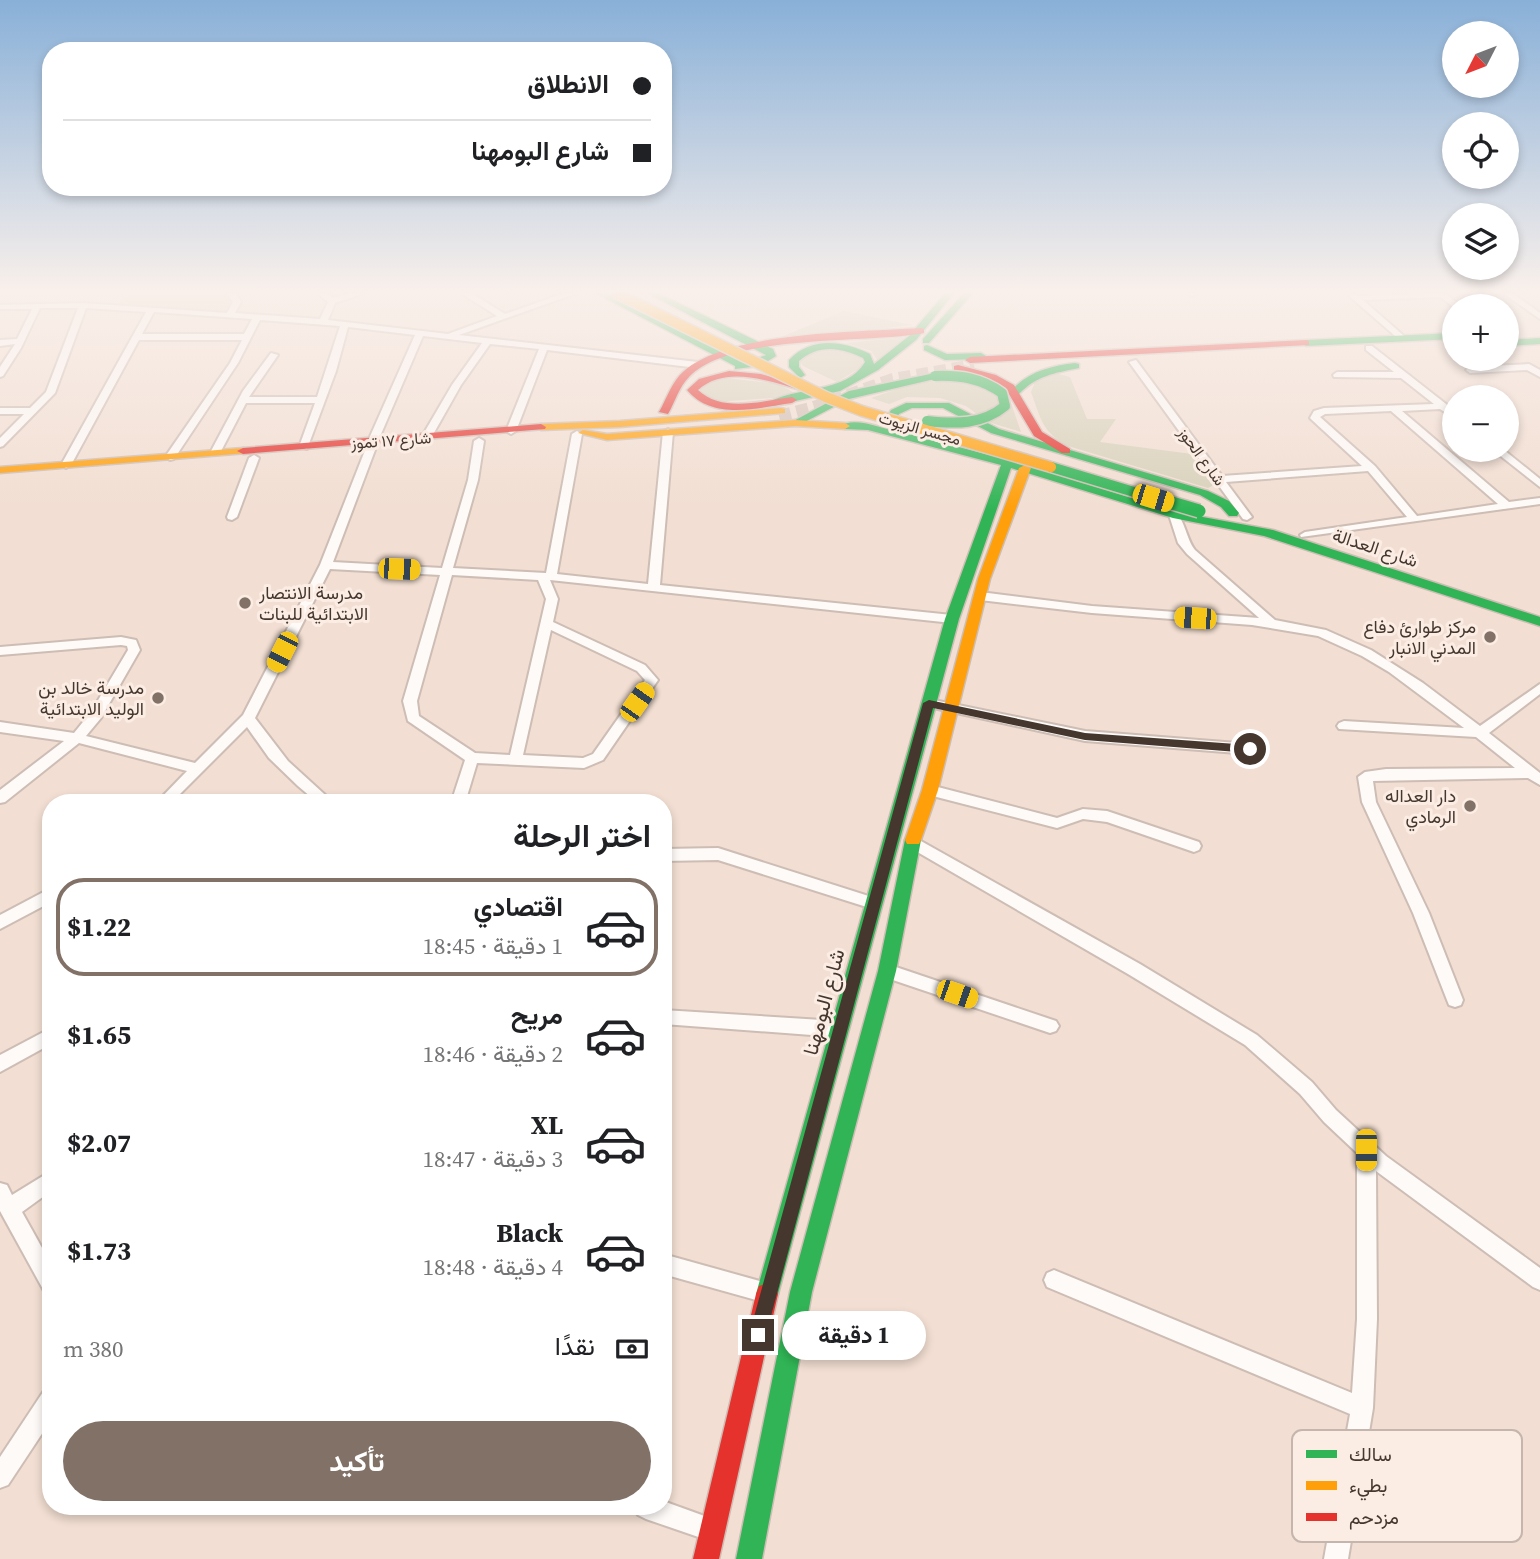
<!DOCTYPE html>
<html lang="ar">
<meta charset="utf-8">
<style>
body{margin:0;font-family:"Source Serif 4",Vazirmatn,serif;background:#f6f6f6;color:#202124;direction:rtl;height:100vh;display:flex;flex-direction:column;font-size:26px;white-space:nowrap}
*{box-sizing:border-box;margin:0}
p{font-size:23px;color:#757577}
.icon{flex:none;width:38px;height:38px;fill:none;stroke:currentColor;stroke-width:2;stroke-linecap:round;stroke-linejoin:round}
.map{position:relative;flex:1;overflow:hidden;direction:ltr}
.side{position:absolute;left:42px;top:794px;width:630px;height:721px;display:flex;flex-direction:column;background:#fff;border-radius:28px;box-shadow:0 4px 10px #0003;direction:rtl}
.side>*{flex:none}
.top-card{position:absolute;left:42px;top:42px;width:630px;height:154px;border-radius:28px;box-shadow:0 4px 10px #0003;direction:rtl;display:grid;align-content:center;height:154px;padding:0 21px;background:#fff}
.needle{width:46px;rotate:228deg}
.fabs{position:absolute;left:1442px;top:21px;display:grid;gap:14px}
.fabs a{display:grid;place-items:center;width:77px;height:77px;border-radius:50%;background:#fff;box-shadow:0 4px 10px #0003;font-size:35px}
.end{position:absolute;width:32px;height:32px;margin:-16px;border:9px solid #45372e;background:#fff;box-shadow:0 0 0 4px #fff}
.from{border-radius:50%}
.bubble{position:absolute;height:49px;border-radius:24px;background:#fff;box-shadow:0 4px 10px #0003;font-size:23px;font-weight:700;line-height:49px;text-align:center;direction:rtl}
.car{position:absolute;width:21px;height:42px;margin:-21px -10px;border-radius:9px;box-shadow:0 0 5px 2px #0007;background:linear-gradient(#f5c518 24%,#345 0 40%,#f5c518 0 76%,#345 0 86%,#f5c518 0)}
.top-card b{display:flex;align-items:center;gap:24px;height:66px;font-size:26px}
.top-card b+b{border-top:2px solid #e0e0e0}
.top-card i{width:18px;height:18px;background:#202124}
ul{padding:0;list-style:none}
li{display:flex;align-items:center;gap:21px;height:98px;margin:0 14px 10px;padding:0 7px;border:4px solid transparent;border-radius:28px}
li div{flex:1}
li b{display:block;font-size:26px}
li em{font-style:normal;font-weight:700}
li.current{border-color:#827167}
li>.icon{width:63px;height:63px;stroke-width:1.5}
h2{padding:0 21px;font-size:32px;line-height:84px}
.pay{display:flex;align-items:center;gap:18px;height:77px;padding:0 21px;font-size:26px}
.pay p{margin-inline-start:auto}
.cta{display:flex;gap:14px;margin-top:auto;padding:14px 21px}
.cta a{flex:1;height:80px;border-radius:42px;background:#827167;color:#fff;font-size:28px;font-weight:700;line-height:80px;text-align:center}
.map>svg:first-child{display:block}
.green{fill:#d7d1ba}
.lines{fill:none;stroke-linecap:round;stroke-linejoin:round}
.secondary-tunnel{stroke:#cfbdb1;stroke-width:12;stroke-dasharray:12 6;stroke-linecap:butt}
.street-casing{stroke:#cdbdb4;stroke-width:4}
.fast-casing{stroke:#cdbdb4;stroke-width:3}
.slow-casing{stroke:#cdbdb4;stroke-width:3}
.jam-casing{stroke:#cdbdb4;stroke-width:3}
.street{fill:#fdfaf8;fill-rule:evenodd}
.fast{fill:#30b455;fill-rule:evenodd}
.slow{fill:#ff9f0a;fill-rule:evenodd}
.jam{fill:#e5322d;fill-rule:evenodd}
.fast-bridge-far1-casing{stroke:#cdbdb4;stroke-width:13;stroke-linecap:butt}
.fast-bridge-casing{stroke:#cdbdb4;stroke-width:16;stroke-linecap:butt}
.slow-bridge-casing{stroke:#cdbdb4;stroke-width:13;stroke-linecap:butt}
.fast-bridge-far1{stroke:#30b455;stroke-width:10}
.fast-bridge{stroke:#30b455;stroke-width:13}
.slow-bridge{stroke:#ff9f0a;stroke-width:10}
.route{fill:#45372e}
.poi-dot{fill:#827167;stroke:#fbede4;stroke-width:2.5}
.labels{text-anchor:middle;stroke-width:6;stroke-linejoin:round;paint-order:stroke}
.far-street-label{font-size:16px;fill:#45372e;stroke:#fbede4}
.street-label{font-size:18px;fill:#45372e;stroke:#fbede4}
.poi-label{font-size:18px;fill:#45372e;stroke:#fbede4;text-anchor:end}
.near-street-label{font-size:21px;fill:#45372e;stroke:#fbede4}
.key{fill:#fbede4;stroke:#c4b6ad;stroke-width:2}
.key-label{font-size:19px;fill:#45372e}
</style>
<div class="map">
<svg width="1540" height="1559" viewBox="0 0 1540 1559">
<rect width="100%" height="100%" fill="#f2ded2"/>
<g class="green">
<path d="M126 293H229L237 300 229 316 118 306Z"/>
<path d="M844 311 912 325 774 340Z"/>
<path d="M905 337 879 362 871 351 846 343Z"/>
<path d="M824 348 843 349 862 359 863 366 837 382 803 366 799 360 802 355Z"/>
<path d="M1055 373 1070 377 1087 419H1116L1100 442 1192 454 1214 485 1208 488 1068 446C1042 432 1041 419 1031 392L1035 382Z"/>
<path d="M956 376 1010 400 1021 432 988 422 966 406 940 398 907 397 889 404 871 398 918 382Z"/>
<path d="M726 378 779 384 799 396 716 402 698 391 701 384Z"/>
</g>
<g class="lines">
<path class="secondary-tunnel" d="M779 416 814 407 893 379 974 365"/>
<defs>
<g id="street">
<path d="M227 293H235L241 302 235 313 320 319 328 302 317 293H326L333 298 352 293H365L335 303 328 320 448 334 497 316 461 293H471L505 314 565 293H577L459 335 698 362 702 365 698 368 547 350 516 431 511 434 506 431 539 349 490 344 461 385 431 438 426 441 421 438 452 385 482 343 423 336 378 441 373 444 368 441 415 335 348 327 336 371 307 449 299 447 315 403H246L220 453 211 455 210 453 243 391 271 353 278 355 249 397H317L340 326 260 320 238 363 174 459 170 460 165 457 230 363 242 340H139L71 465 66 468 61 465 146 312 86 308 55 393 3 446 0 447V438L24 414H0V408H30L46 392 78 308H40L21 348 3 376 0 377V367L15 344 0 346V340L17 339 32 309H0V305L83 303 227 313 233 302ZM154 312 252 319 244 334H142Z"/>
<path d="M1187 293H1195L1196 294 1192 296Z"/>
<path d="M1445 293 1461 306 1454 308 1441 297 1363 300 1404 336 1405 338 1401 341 1349 296 1353 294 1357 296Z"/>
<path d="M1503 293H1512L1540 313V319Z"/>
<path d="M1366 346H1372L1446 404 1454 411V418L1440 409 1402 411 1509 502 1540 498V504L1301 537 1300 535 1305 532 1407 517 1368 471 1226 482 1252 517 1247 520 1243 519 1129 362 1136 360 1222 476 1362 466 1312 420 1310 418 1314 411 1324 408 1434 404 1401 378 1334 377 1333 375 1337 372H1394L1366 350ZM1391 411 1498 504 1417 516 1375 466 1320 417 1325 414Z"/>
<path d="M1529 364 1540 370V377L1527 370 1470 373 1466 370 1470 367Z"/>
<path d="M668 429 673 432 660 585 952 615 958 619 952 623 550 580 558 599 553 622 645 665 658 680 603 760 584 768 477 763 465 803H451L465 760 408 721 403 701 440 575 330 569 255 718 288 761 334 803H318L298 786 269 758 247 727 171 803H156L187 771 79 743 5 802 0 803V790L64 741 0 732V722L74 733 91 712 128 650 127 646 121 645 0 655V647L121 637 136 640 140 650 101 718 86 736 195 763 243 715 320 565 366 448 375 450 333 562 442 568 468 480 474 441 479 438 484 441 478 480 453 568 546 573 572 434 577 431 582 434 557 574 648 584 663 432ZM452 575 538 580 546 599 510 755 475 753 419 716 417 701ZM551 630 637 671 645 680 593 754 583 758 523 755Z"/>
<path d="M1493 450H1504L1540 479V487Z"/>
<path d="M254 455 259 458 237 517 232 520 228 519 227 517 249 458Z"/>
<path d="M1174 512C1185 518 1186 539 1195 550L1275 620 1326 630 1371 650 1423 683 1480 726 1540 684V694L1489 733 1540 773V785L1528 778 1373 781 1376 802 1429 913 1463 1000 1461 1005 1455 1007 1449 1005 1447 1000 1413 913 1362 802 1358 777 1365 772 1386 769 1515 768 1476 737 1339 729 1337 726 1339 723 1344 721 1464 728 1389 672 1362 656 1318 636 1252 625 1092 613 980 600 974 596 980 592 1092 606 1259 618 1187 554 1178 543 1169 515Z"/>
<path d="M929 699 1085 731 1250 744 1257 749 1250 754 1085 741 924 706 922 703Z"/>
<path d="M930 785 1057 818 1083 809 1107 811 1199 842 1201 846 1199 850 1194 852 1107 822 1083 819 1057 828 925 794 923 790Z"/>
<path d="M912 836 1140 964 1257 1035 1312 1082 1336 1110 1386 1156 1540 1268V1290L1533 1287 1376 1171 1377 1319 1373 1408 1348 1559H1324L1350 1414 1047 1287 1044 1280 1047 1273 1054 1270 1352 1393 1357 1319V1153L1324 1122 1300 1094 1245 1045 1128 974 907 846 905 842 907 838Z"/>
<path d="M718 848 878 899 881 903 878 907 873 909 718 860 663 861V849Z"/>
<path d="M51 888V902L0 929V915Z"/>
<path d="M887 964 1050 1019 1056 1021 1059 1026 1056 1031 1050 1033 881 976 879 971 881 966Z"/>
<path d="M663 1010 838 1021 844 1024 847 1029 844 1034 838 1037 663 1024Z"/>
<path d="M51 1028V1044L0 1072V1055Z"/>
<path d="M51 1171V1191L22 1212 51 1264V1294L44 1291 0 1211V1183L7 1185 12 1195Z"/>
<path d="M663 1254 767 1283 774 1286 777 1293 774 1300 767 1303 663 1274Z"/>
<path d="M51 1389V1420L8 1485 0 1488V1457L43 1392Z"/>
<path d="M663 1501 721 1522 725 1530 721 1538 713 1542 646 1519 638 1515 634 1507H663Z"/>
</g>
<g id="fast">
<path d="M595 293H606L744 363 766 355 647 293H658L773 349 776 356 760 366 735 369V366Z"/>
<path d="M945 293H954L916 340 878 370 840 391 773 406 768 403C794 386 847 394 865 362L863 358C840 347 819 344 799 361V367L805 375 800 378 789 367V360C812 336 843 341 870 354L874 364 909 336Z"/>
<path d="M964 293H973L929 343H923V339Z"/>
<path d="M1454 333V339L1306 346 1301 343 1306 340Z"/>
<path d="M1540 338V344L1507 346V340Z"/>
<path d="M927 345 947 354 981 353 986 356 981 359 945 360 924 350V346Z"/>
<path d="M1075 363 1079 364V368C1054 373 1036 376 1019 394L1010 392C1027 372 1050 366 1075 363Z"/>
<path d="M935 373 939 374V378L849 399 799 425 790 423 849 391Z"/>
<path d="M906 403H949L999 429 1208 491 1229 501 1239 513 1237 516H1229L1221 507 1200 495 991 433 943 408H912L899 414 896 419 898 425 909 434 1012 461 1181 513 1273 530 1540 617V626L1264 536 1173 518 1011 468 959 619 778 1294 775 1302 767 1305 759 1302 756 1294 945 619 1001 465 868 430 845 429 840 426C853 417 876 426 891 430L886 419 891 410Z"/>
<path d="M913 834 919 836 921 840 896 971 812 1292 762 1559H736L790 1292 878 971 905 840 907 836Z"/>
</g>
<g id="slow">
<path d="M781 408 785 409V413L620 427 541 430 536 427 541 424 620 421Z"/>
<path d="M795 420 845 423 850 426 845 429 795 426 607 440 578 433 583 430 607 434Z"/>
<path d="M243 448 247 449V453L0 473V467Z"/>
<path d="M1025 465 1031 468 990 579 938 790 921 840 919 844H907L905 840 922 790 978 579 1019 468Z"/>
</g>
<g id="jam">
<path d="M921 328 924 329V333C866 344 731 333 689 377 679 387 675 402 668 414L659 412C667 398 672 381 684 371 730 331 861 332 921 328Z"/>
<path d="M1306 340 1309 341V345L970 363 965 360 970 357Z"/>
<path d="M958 365 996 375 1014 385 1042 432 1070 449V453H1062L1034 436 1006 389 988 379 954 370V366Z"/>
<path d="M729 371 761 374 809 388 804 391C771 382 727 364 698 390 722 413 762 401 792 397L797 400 792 403C757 408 713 421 687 390L699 379Z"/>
<path d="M541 424 546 427 545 429 243 454 237 451 243 448Z"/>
<path d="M767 1283 775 1286 778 1294 719 1559H693L756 1294 759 1286Z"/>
</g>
</defs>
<use href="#street" class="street-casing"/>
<use href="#fast" class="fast-casing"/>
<use href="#slow" class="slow-casing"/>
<use href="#jam" class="jam-casing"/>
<use href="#street" class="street"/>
<use href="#fast" class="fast"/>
<use href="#slow" class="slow"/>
<use href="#jam" class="jam"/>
<defs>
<g id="fast-bridge-far1">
<path d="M927 421C955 424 982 425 1005 406L1002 393C981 378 960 375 935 376"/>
<path d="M1051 467 1144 495"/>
</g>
<path id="fast-bridge" d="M1138 493 1199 511"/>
<path id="slow-bridge" d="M616 293 826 397 862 411 1051 467"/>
</defs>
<use href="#fast-bridge-far1" class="fast-bridge-far1-casing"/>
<use href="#fast-bridge" class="fast-bridge-casing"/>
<use href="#slow-bridge" class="slow-bridge-casing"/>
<use href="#fast-bridge-far1" class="fast-bridge-far1"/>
<use href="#fast-bridge" class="fast-bridge"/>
<use href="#slow-bridge" class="slow-bridge"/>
</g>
<linearGradient id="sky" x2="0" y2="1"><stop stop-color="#89b0d8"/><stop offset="0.57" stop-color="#f9f0eb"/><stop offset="1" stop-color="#f9f0eb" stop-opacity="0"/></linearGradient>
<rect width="1540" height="511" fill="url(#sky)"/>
<path class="route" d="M929 700 1085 733 1250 745 1256 749 1250 753 1085 740 933 708 766 1335 764 1341 758 1343 752 1341 749 1335 923 703Z"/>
<g class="poi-dot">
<circle cx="245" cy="603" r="7"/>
<circle cx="1490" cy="637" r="7"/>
<circle cx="158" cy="698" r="7"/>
<circle cx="1470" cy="806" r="7"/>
</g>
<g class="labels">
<g class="far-street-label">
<text transform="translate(920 428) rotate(16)" y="6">مجسر الزيوت</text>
<text transform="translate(391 440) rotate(-4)" y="6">شارع ١٧ تموز</text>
<text transform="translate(1202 456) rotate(54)" y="6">شارع الحوز</text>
</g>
<g class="street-label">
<text transform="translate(1375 548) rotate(18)" y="6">شارع العدالة</text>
</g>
<g class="poi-label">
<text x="259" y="599" text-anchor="start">مدرسة الانتصار<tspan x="259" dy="21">الابتدائية للبنات</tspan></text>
<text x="1476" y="633">مركز طوارئ دفاع<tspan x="1476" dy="21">المدني الانبار</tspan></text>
<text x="144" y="694">مدرسة خالد بن<tspan x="144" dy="21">الوليد الابتدائية</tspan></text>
<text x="1456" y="802">دار العداله<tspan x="1456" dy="21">الرمادي</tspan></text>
</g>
<g class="near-street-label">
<text transform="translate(824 1002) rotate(-75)" y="7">شارع البومهنا</text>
</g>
</g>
<rect x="1292" y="1430" width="230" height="112" rx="10" class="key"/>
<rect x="1306" y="1450" width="31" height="8" fill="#30b455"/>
<rect x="1306" y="1481" width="31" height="9" fill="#ff9f0a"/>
<rect x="1306" y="1513" width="31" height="8" fill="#e5322d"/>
<g class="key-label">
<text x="1349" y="1461">سالك</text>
<text x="1349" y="1492">بطيء</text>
<text x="1349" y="1524">مزدحم</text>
</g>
</svg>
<div class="fabs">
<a><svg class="needle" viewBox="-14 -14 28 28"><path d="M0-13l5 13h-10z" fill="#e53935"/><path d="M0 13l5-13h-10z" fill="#757577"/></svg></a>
<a><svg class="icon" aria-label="locate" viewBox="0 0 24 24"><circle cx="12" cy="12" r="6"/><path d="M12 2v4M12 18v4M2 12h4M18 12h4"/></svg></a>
<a><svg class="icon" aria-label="layers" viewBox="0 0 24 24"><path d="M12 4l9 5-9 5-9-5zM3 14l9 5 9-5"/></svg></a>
<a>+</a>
<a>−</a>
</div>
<i class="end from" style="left:1250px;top:749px"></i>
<i class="end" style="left:758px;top:1335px"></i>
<div class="bubble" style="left:782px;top:1311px;width:144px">1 دقيقة</div>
<i class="car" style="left:1153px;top:498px;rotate:107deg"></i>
<i class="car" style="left:399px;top:569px;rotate:92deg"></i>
<i class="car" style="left:1195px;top:618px;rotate:274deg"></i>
<i class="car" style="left:282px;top:652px;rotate:207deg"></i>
<i class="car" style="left:637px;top:702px;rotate:35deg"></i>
<i class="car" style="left:957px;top:994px;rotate:109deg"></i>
<i class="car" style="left:1366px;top:1150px;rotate:180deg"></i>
<div class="top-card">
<b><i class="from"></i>الانطلاق</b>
<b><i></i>شارع البومهنا</b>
</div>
<section class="side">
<h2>اختر الرحلة</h2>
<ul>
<li class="current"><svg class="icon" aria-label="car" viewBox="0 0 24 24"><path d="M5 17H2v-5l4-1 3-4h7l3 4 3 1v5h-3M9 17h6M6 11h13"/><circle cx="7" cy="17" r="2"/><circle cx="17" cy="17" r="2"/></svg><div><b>اقتصادي</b><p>1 دقيقة · 18:45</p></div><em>$1.22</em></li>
<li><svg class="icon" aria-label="car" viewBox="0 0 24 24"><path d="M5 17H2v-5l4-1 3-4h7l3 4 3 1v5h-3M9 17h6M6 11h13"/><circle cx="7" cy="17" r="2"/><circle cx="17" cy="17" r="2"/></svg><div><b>مريح</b><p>2 دقيقة · 18:46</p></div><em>$1.65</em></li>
<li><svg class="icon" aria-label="car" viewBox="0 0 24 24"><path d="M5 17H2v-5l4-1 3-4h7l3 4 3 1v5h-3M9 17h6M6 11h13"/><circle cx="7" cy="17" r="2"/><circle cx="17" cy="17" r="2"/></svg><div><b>XL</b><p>3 دقيقة · 18:47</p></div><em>$2.07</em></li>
<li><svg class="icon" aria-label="car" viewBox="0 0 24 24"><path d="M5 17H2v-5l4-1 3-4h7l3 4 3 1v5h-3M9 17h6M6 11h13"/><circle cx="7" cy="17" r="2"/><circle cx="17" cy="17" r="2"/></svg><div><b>Black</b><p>4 دقيقة · 18:48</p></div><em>$1.73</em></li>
</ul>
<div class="pay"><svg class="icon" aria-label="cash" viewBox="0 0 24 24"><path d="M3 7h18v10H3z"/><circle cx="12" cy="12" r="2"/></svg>نقدًا<p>380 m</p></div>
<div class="cta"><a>تأكيد</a></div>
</section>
</div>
